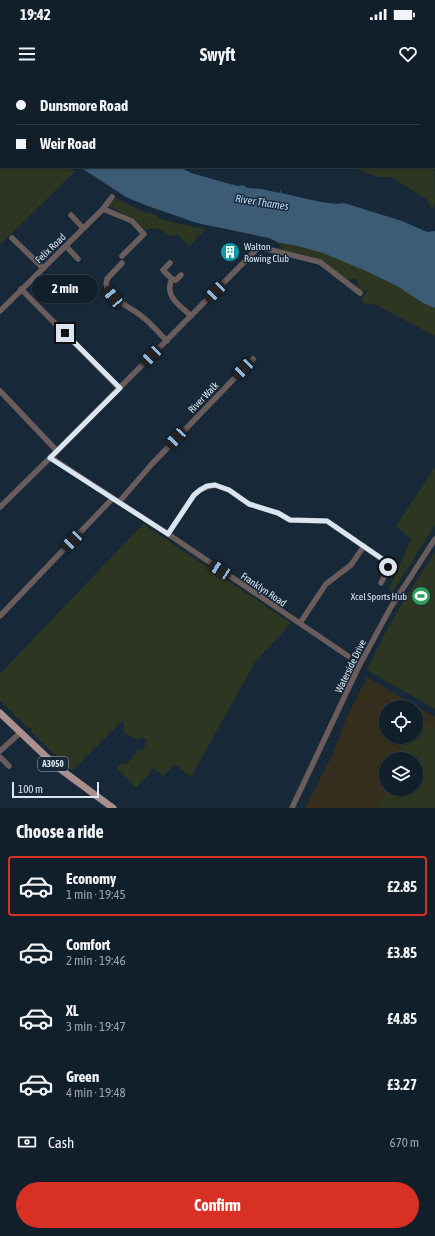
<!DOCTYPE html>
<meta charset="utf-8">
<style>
body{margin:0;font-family:"Asap Condensed",sans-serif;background:#1a2733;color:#f1f3f6;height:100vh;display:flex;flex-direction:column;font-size:15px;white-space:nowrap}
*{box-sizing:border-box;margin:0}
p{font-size:13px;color:#9ca2a9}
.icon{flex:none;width:22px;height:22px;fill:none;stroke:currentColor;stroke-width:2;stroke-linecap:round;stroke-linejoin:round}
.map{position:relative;height:728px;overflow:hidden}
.sheet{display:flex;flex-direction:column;background:#111f2b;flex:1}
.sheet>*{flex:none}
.banner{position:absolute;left:0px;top:0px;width:435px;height:88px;box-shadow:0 1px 3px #0004,0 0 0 1px #303d47;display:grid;align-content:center;height:88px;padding:0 16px;background:#111f2b}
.buttons{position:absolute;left:379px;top:620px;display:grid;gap:8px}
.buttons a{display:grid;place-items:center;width:44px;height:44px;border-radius:50%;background:#111f2b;box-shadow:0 1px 3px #0004,0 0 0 1px #303d47;font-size:20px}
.scale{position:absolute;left:12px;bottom:10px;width:87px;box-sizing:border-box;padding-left:4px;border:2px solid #dae5f0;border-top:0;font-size:11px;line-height:14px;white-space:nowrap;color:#dae5f0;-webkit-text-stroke:3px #172939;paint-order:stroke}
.end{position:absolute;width:18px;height:18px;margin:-9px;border:5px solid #dae5f0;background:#111;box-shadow:0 0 0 2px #111}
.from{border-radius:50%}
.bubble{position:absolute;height:28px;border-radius:14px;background:#111f2b;box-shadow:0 1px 3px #0004,0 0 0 1px #303d47;font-size:13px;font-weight:700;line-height:28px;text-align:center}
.car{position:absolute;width:12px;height:24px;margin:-12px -6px;border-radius:5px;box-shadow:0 0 3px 1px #0007;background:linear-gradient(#222 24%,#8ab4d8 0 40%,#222 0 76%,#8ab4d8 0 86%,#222 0)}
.banner b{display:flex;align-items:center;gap:14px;height:38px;font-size:15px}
.banner b+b{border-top:1px solid #303d47}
.banner i{width:10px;height:10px;background:#f1f3f6}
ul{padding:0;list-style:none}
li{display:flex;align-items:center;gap:12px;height:60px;margin:0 8px 6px;padding:0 8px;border:2px solid transparent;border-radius:4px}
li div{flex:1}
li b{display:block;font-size:15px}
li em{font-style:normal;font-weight:700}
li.on{border-color:#d93025}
li>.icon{width:36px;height:36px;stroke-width:1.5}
h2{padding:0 16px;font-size:18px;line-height:48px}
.pay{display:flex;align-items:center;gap:10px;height:44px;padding:0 16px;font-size:15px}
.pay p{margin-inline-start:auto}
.primary-button{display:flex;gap:8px;margin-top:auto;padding:8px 16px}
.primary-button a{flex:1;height:46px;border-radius:24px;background:#d93025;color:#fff;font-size:16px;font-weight:700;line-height:46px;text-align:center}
.status{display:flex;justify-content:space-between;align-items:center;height:28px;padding:0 20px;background:#111f2b;direction:ltr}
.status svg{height:11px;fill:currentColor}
header{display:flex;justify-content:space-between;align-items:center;height:52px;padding:0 16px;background:#111f2b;font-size:18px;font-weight:700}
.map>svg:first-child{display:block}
.education{fill:#352e1d;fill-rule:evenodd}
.green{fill:#2c3621}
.water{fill:#3c5c76}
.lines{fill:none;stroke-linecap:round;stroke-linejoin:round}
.river{stroke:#3c5c76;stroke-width:10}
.minor{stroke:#695c5b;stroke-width:5.5}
.major{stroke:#aa8f8e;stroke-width:7}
.route{stroke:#dae5f0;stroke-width:5}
.labels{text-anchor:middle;stroke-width:3;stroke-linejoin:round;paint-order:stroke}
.shield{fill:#172939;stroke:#a0adb9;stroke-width:1}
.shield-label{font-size:9px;font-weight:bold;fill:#dae5f0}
.poi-label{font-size:10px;fill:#dae5f0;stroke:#172939;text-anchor:start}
.street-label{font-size:10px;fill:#dae5f0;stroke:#172939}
.water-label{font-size:11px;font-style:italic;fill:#bbddf8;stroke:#172939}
</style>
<div class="status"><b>19:42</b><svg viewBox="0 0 49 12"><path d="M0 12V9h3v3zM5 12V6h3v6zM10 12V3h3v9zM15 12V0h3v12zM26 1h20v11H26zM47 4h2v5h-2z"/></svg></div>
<header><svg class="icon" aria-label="menu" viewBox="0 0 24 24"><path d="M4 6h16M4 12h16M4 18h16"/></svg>Swyft<svg class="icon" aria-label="heart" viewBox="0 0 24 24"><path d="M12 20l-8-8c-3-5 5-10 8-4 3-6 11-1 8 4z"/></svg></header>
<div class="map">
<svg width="435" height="728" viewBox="0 0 435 728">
<rect width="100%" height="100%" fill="#172939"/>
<path class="education" d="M367 597 435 637V728H305L332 676 347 637ZM386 627H416V657H386ZM386 679H416V709H386Z"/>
<g class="green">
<path d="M434 83 435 123 432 129 426 119 391 97H378L349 87H434Z"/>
<path d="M1 87H68L75 91 0 165V89Z"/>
<path d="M116 118 143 132 154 134 158 136V138L180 144 206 149 189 166 178 155 170 156C162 150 156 146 145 150L133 139 109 126Z"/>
<path d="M276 157 327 170 397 206 401 209 405 207 435 223V256L376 225 363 223 362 219 368 210 365 211 358 210 359 206 356 199H345L324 181 297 173H285L280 165 274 161Z"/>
<path d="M435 387V445L393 511H388L411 459 396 446Z"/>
<path d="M143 444 291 543 255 582 191 697 175 684 163 696 154 688 136 708 117 688 123 682 126 685 139 669 143 671 147 660 141 657 139 660 124 653 123 640 72 691 31 652V648L27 647 0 621V594Z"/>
<path d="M435 472V629L367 590C385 548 410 511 435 472Z"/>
<path d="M416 639 435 649V728H378L388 709H416V682H417L426 662 418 676 389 662 391 657H416Z"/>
</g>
<path class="water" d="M80 87H180L191 93 230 104 231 106V104L238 106 243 105 247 108 262 109 279 113 281 110V113C292 115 334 127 344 123L402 141 427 152 435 151V228L423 223 397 206 366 191 323 173 294 165 280 163 269 158 197 143 145 125 126 117Z"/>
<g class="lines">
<path class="river" d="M411 0 412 1"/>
<g class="minor">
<path d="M103 129 132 141 144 154 122 176"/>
<path d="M71 135 83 148"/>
<path d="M12 158 43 188"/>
<path d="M66 166 78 179"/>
<path d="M122 183 107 199C101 216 129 226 140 235 150 242 158 252 167 261"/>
<path d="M170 183 163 190 172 199"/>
<path d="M181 195 176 200 172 199C163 216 181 226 191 236"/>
<path d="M21 209 119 308"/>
<path d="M0 231 103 129 112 117"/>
<path d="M0 311 57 371"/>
<path d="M50 377 168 454 348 576"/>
<path d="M119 422 151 385 253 279"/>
<path d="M0 427 57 371 259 167 320 182 360 213"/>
<path d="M168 454 194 415 200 410 207 407 215 405 229 410 249 424 278 433 290 440 327 441 388 483 386 493 381 503"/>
<path d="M0 536 113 418"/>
<path d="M300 543 326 504 351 485 364 466"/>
<path d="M0 671 21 652"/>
<path d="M0 677 9 686"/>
<path d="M292 728 359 586 391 527 435 459"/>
</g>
<path class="major" d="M0 633 56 686 113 728"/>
</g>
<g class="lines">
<path class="route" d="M65 253 120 308 50 378 168 454 194 415 200 410 207 406 215 405 229 410 249 424 278 433 290 440 327 441 388 483V487"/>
</g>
<defs>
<symbol id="building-disc" viewBox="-11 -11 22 22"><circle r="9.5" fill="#0f9aa8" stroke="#172939"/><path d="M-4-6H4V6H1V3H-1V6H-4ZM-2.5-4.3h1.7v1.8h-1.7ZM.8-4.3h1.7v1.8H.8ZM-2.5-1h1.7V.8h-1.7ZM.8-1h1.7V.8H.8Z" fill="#fff"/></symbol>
<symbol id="stadium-disc" viewBox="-11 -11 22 22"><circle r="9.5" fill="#2e9e5b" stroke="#172939"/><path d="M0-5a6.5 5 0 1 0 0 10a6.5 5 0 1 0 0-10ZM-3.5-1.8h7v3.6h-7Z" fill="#fff"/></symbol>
</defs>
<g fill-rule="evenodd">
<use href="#building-disc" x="219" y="161" width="22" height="22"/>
<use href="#stadium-disc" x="410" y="505" width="22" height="22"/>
</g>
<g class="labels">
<rect class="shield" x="38" y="677" width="30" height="14" rx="3"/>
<g class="shield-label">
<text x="53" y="687">A3050</text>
</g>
<g class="poi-label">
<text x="244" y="170">Walton<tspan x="244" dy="12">Rowing Club</tspan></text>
<text x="407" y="520" text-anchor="end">Xcel Sports Hub</text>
</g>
<g class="street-label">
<text transform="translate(50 168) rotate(-44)" y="4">Felix Road</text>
<text transform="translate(203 317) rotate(-46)" y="4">River Walk</text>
<text transform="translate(264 509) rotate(34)" y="4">Franklyn Road</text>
<text transform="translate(350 586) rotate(-64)" y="4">Waterside Drive</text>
</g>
<g class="water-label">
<text transform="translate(262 122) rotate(9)" y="4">River Thames</text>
</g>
</g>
</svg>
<div class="buttons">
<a><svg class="icon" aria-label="locate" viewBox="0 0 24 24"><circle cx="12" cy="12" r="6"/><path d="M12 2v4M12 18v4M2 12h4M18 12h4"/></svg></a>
<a><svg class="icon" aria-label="layers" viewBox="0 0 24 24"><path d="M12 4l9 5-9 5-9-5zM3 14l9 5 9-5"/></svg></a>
</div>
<div class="scale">100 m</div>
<i class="end from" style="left:388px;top:487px"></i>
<i class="end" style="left:65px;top:253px"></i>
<div class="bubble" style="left:32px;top:195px;width:66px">2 min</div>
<i class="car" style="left:215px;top:212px;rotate:225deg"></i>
<i class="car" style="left:113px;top:217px;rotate:321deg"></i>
<i class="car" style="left:151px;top:276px;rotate:225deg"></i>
<i class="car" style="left:243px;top:289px;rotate:224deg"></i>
<i class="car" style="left:176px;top:358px;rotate:223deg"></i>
<i class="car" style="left:72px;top:461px;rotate:224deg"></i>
<i class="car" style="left:220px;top:490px;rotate:303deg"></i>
<div class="banner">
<b><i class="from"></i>Dunsmore Road</b>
<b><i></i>Weir Road</b>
</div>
</div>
<section class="sheet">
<h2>Choose a ride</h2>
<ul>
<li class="on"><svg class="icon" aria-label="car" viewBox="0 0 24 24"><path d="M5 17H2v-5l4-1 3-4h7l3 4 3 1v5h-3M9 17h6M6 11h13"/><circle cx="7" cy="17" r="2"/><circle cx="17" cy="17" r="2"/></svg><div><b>Economy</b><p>1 min · 19:45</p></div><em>£2.85</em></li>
<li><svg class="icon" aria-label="car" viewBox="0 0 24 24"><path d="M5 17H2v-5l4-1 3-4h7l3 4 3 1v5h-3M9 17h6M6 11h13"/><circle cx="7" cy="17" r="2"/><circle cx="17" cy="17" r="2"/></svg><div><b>Comfort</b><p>2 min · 19:46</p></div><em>£3.85</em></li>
<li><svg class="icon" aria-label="car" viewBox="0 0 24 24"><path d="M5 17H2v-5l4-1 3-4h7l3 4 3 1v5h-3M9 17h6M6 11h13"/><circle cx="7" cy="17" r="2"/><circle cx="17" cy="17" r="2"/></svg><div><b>XL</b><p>3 min · 19:47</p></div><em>£4.85</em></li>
<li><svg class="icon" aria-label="car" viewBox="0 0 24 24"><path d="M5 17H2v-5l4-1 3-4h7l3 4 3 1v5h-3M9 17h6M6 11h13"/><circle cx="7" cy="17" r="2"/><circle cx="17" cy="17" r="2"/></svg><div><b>Green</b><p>4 min · 19:48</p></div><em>£3.27</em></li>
</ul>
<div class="pay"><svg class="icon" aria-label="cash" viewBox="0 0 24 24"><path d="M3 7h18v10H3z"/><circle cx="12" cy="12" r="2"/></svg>Cash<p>670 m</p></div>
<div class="primary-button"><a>Confirm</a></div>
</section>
